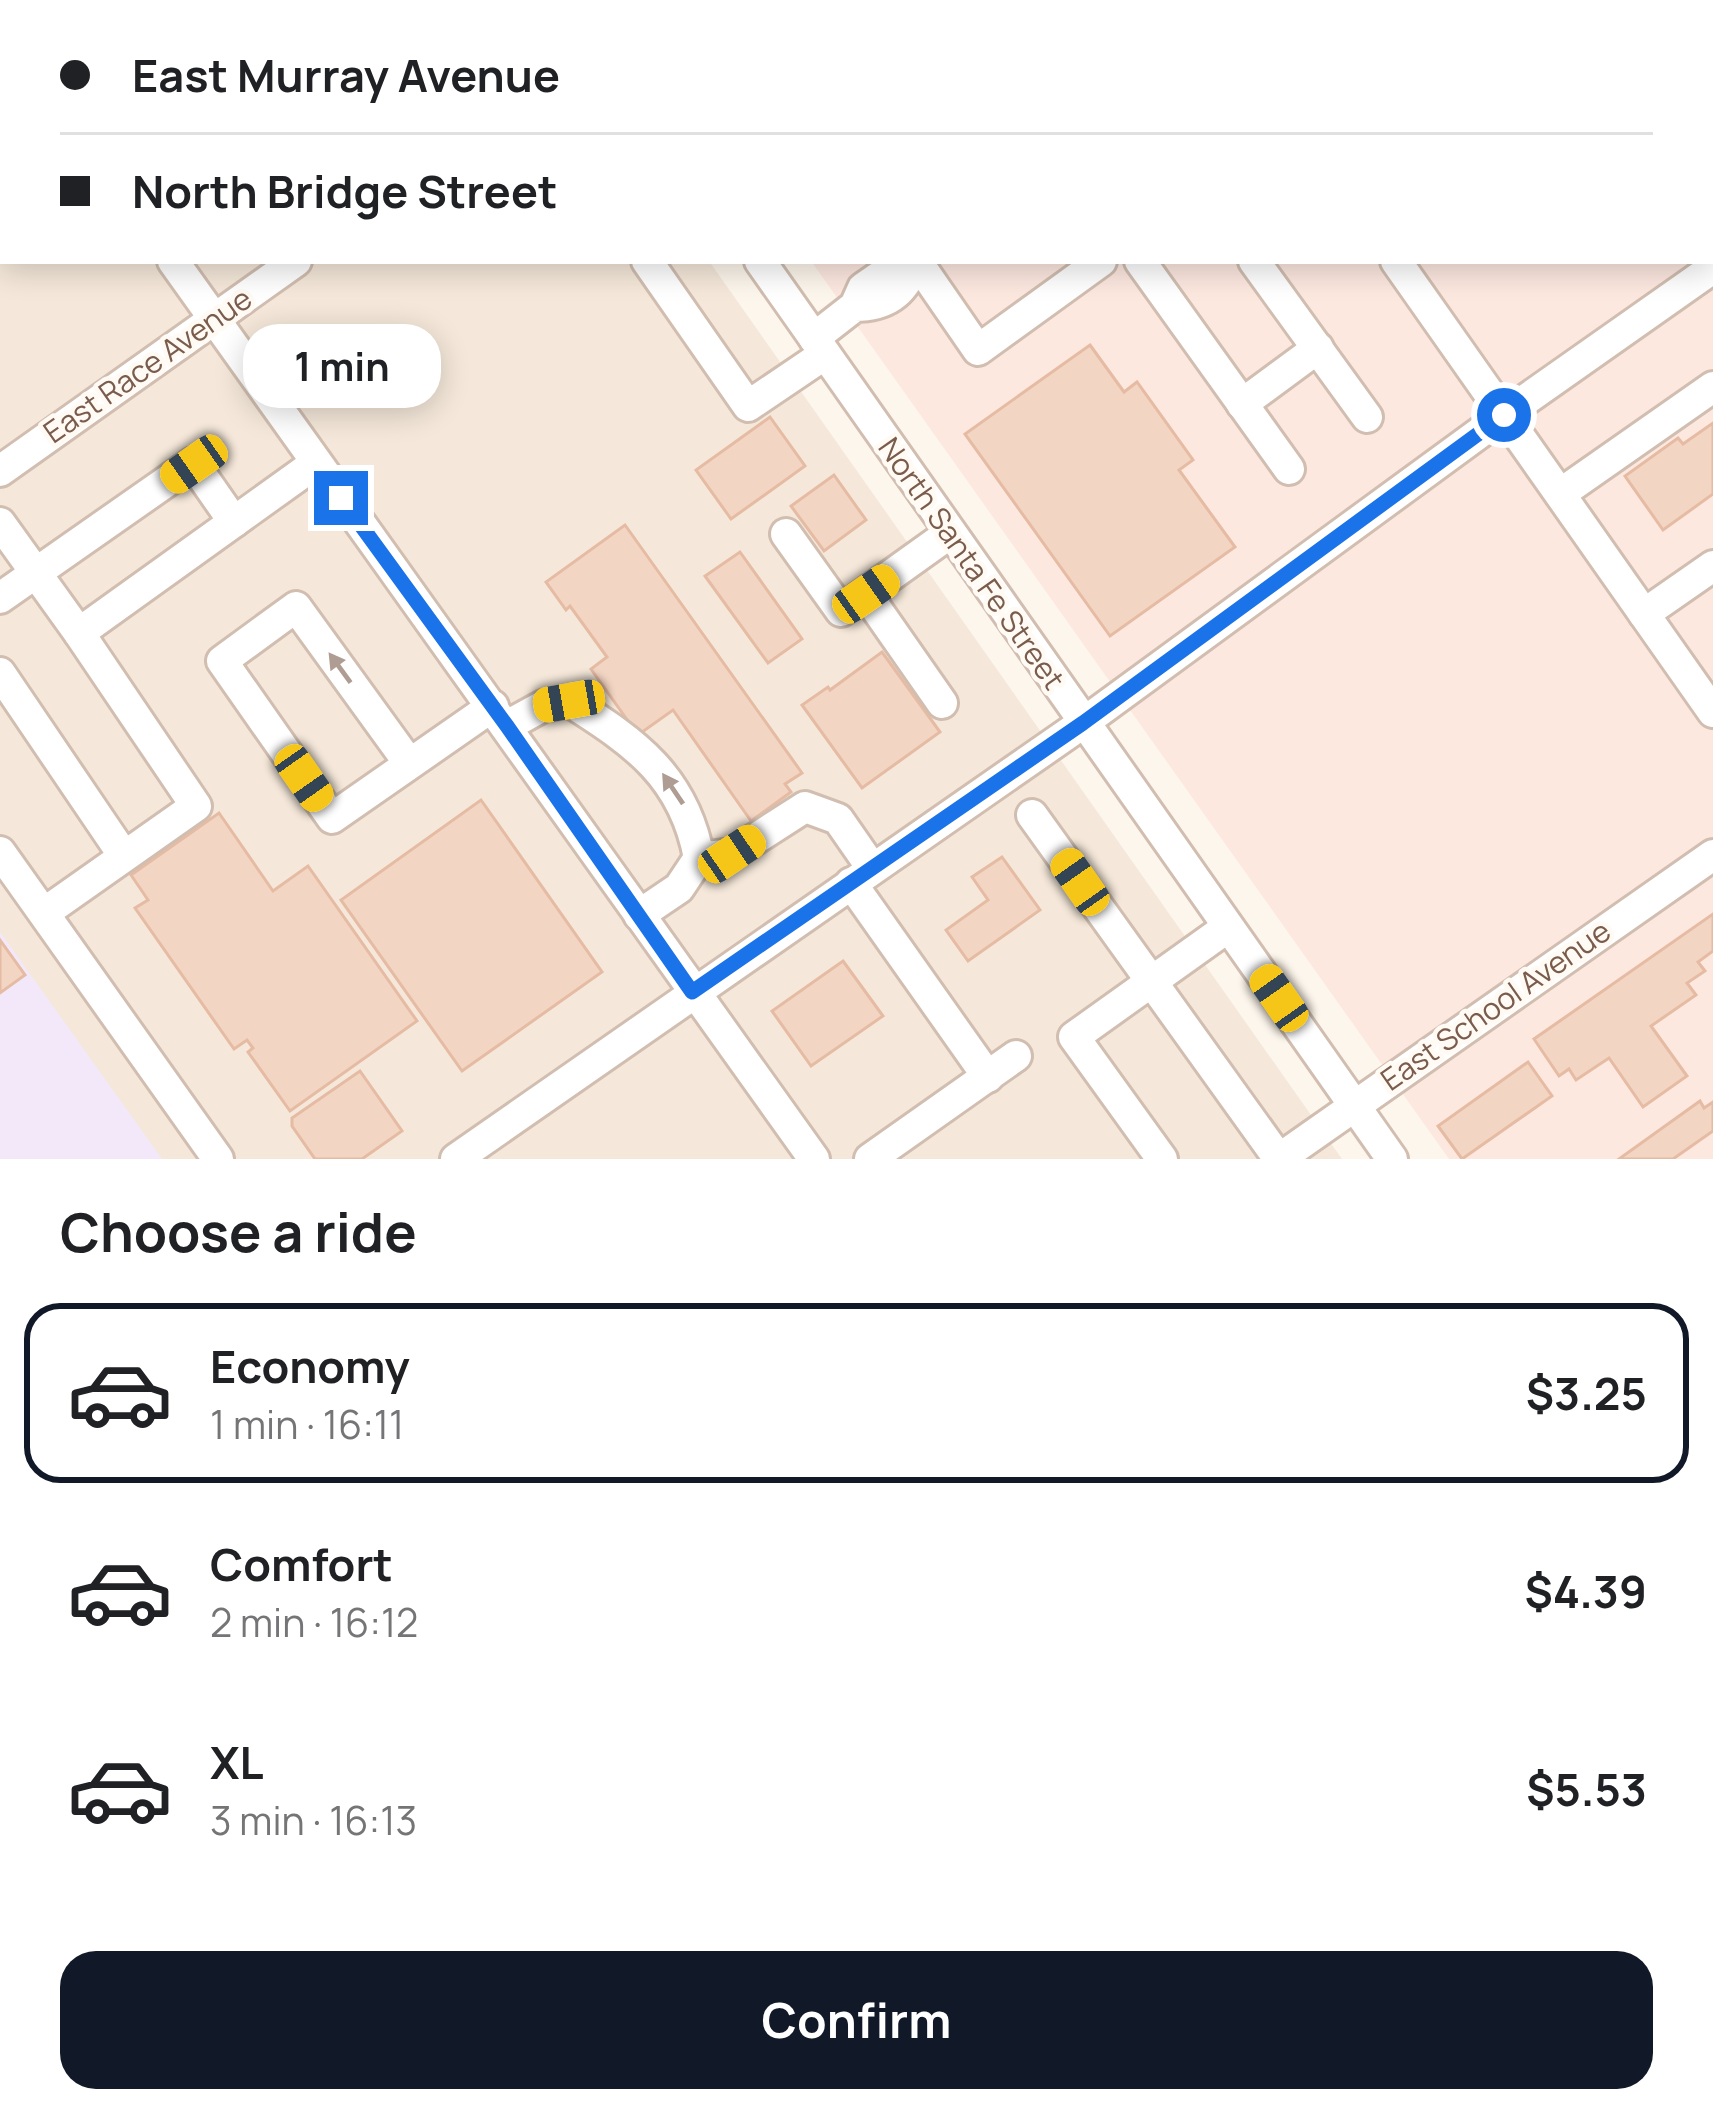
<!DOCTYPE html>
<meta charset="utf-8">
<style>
body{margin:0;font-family:Manrope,sans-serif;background:#f6f6f6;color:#202124;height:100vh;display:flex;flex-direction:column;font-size:45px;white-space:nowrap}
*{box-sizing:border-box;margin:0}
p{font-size:39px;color:#757577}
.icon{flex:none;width:66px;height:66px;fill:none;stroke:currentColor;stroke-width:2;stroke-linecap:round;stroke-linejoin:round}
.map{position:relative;height:1159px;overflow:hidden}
.panel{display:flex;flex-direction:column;background:#fff;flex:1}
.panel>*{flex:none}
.hud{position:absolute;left:0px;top:0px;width:1713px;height:264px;box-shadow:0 6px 30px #0003;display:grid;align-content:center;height:264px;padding:0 60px;background:#fff}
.end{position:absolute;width:54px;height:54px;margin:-27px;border:15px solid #1a73e8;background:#fff;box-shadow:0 0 0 6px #fff}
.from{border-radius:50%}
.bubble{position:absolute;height:84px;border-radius:36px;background:#fff;box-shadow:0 6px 30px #0003;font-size:39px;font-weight:700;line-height:84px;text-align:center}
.car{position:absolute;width:36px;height:72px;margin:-36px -18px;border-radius:15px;box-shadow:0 0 9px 3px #0007;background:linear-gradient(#f5c518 24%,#345 0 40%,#f5c518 0 76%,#345 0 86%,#f5c518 0)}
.hud b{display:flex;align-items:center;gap:42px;height:114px;font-size:45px}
.hud b+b{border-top:3px solid #e0e0e0}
.hud i{width:30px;height:30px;background:#202124}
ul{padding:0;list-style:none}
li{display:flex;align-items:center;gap:36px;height:180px;margin:0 24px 18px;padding:0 36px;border:6px solid transparent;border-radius:36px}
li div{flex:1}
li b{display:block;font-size:45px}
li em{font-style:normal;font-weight:700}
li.current{border-color:#111827}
li>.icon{width:108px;height:108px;stroke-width:1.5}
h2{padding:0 60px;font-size:54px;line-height:144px}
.primary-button{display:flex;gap:24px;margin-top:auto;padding:24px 60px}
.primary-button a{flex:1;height:138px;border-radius:36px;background:#111827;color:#fff;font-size:48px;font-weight:700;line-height:138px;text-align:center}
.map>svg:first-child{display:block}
.residential{fill:#f5e8da}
.commercial{fill:#fde8e0}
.education{fill:#f3e8fa}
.building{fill:#f3d5c3;stroke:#e6bba3;stroke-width:3}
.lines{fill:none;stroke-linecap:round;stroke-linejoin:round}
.minor-casing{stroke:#d1beb0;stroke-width:36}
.minor{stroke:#fff;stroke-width:30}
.oneway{fill:#af9d94}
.route{stroke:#1a73e8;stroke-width:15}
.labels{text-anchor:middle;stroke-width:9;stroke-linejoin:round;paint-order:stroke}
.street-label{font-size:30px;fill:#7a5c4d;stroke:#fffaf3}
</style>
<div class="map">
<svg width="1713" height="1159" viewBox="0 0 1713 1159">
<rect width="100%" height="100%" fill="#fdf6ec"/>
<path class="residential" d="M0 0H525L527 3H3V261H709L1342 1159H0Z"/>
<path class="commercial" d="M626 0H1713V1159H1449L811 261H1710V3Z"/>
<path class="education" d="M0 932 162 1159H0Z"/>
<g class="building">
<path d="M1090 345 1124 392 1137 382 1193 460 1179 470 1235 547 1110 636 965 434Z"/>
<path d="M770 417 805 466 731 519 696 470Z"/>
<path d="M1713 423V494L1663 530 1625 476 1678 438 1683 444Z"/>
<path d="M834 475 866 520 824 551 791 506Z"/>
<path d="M625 525 802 773 785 784 791 792 751 821 673 710 638 735 591 669 607 657 570 606 566 610 546 582Z"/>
<path d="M740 552 802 639 768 663 705 576Z"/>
<path d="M882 652 940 732 862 788 802 705 828 687 830 690Z"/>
<path d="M481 800 602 972 462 1071 341 900Z"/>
<path d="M219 813 273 891 308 866 417 1021 290 1111 248 1052 253 1048 247 1040 234 1049 135 908 148 900 131 875Z"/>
<path d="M1002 857 1040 910 968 961 946 930 988 900 972 877Z"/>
<path d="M1713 914V951L1698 962 1705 971 1687 983 1696 995 1651 1026 1687 1076 1643 1107 1609 1058 1576 1080 1569 1069 1559 1076 1534 1039Z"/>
<path d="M0 940 25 975 0 993Z"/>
<path d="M843 961 883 1016 811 1066 772 1011Z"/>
<path d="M1528 1062 1552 1096 1462 1159 1438 1126Z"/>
<path d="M360 1071 402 1131 362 1159H315L292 1126V1118Z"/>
<path d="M1700 1101 1704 1108 1713 1102V1131L1673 1159H1619Z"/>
</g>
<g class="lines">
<defs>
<g id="minor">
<path d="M577 0 580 3"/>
<path d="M1211 0 1213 3"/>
<path d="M656 3 660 0"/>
<path d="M0 22 3 26"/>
<path d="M173 261 814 1159"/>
<path d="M647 261 748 406 825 354"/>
<path d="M760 261 1392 1159"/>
<path d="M1140 261 1289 469"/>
<path d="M1254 261 1367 417"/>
<path d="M1396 261 1713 712"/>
<path d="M918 263 978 350 1101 261"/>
<path d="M814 338 855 306 863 288 892 268 913 267C903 295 884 306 855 306"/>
<path d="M1242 404 1318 348"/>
<path d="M0 471 296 261"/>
<path d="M1560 494 1713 387"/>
<path d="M0 523 79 633 316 463"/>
<path d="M786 534 841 611 950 533"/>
<path d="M866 594 942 703"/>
<path d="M0 598 193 463 234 522"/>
<path d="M1644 614 1713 566"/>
<path d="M0 673 124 856"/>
<path d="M507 726 543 706 569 701C636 743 684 777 699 858L679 888 639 915"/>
<path d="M409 763 296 607 222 661 332 818 493 706"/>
<path d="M1032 815 1279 1159"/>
<path d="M0 852 218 1159"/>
<path d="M699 858 732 854 805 807 838 819 872 868"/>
<path d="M851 883 988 1077"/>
<path d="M44 913 196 806 79 633"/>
<path d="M456 1159 1083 723 1504 415 1713 268"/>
<path d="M870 1159 1016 1056"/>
<path d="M1162 1159 1074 1037 1228 927"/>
<path d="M1279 1159 1713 855"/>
</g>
</defs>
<use href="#minor" class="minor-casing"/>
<use href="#minor" class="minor"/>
</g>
<defs><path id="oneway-solid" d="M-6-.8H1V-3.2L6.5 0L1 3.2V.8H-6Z" transform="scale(3)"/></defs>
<g class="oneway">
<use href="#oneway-solid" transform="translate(340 668) rotate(-126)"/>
<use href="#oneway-solid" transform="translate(673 789) rotate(-124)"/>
</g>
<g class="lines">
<path class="route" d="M341 498 507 726 692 992 1083 723 1504 415"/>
</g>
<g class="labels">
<g class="street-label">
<text transform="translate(148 366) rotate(-35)" y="10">East Race Avenue</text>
<text transform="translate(971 564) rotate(55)" y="10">North Santa Fe Street</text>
<text transform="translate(1496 1006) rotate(-35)" y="10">East School Avenue</text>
</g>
</g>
</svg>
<i class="end from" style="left:1504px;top:415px"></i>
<i class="end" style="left:341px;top:498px"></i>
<div class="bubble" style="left:243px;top:324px;width:198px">1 min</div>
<i class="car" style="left:194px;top:464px;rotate:235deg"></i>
<i class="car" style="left:866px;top:594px;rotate:55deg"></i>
<i class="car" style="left:569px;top:701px;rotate:260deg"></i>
<i class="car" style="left:304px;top:778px;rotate:145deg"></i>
<i class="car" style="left:732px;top:854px;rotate:56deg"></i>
<i class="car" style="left:1080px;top:882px;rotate:325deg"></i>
<i class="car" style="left:1279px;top:998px;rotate:325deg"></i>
<div class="hud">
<b><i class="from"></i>East Murray Avenue</b>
<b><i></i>North Bridge Street</b>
</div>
</div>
<section class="panel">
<h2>Choose a ride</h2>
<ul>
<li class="current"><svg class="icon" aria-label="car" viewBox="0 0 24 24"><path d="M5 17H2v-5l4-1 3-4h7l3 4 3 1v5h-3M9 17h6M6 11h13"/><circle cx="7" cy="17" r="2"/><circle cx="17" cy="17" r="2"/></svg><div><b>Economy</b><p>1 min · 16:11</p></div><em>$3.25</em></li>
<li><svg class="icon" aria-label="car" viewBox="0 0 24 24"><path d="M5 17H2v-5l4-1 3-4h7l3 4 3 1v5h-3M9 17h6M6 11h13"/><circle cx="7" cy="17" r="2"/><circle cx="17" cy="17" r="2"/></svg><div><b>Comfort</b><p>2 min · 16:12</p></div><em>$4.39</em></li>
<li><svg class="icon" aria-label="car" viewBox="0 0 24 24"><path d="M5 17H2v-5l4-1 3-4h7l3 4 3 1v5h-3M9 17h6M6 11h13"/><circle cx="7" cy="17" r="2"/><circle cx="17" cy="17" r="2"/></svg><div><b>XL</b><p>3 min · 16:13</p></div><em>$5.53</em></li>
</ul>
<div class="primary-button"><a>Confirm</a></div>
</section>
